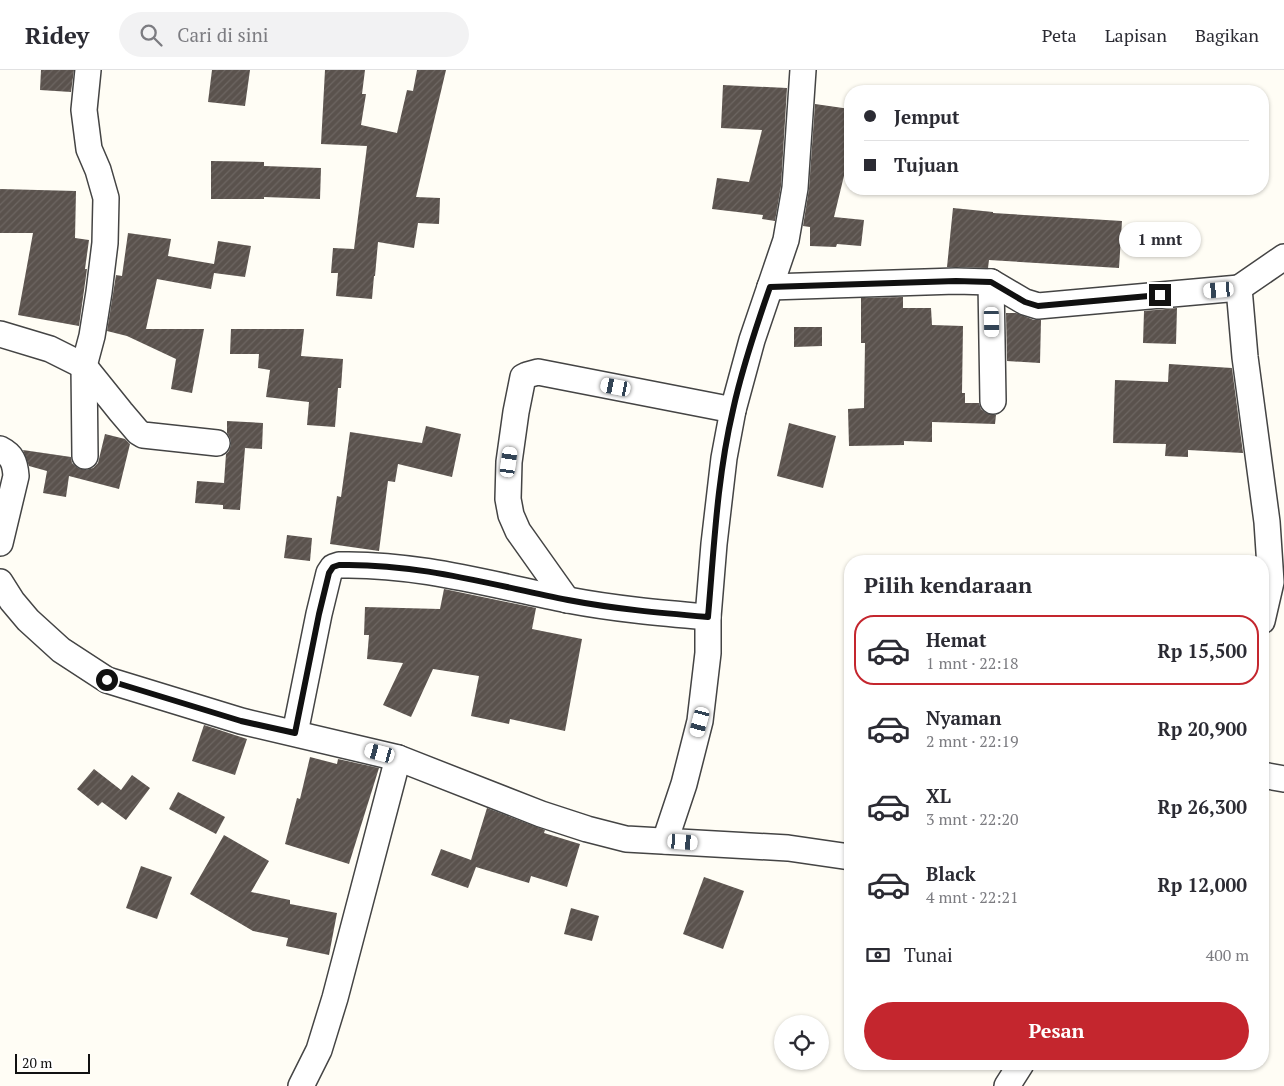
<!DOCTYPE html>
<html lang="id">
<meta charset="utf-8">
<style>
body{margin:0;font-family:"PT Serif",serif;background:#f2f2f3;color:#2b2b33;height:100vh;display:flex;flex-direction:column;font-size:19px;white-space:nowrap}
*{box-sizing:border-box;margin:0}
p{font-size:16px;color:#7c7c81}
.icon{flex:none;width:28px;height:28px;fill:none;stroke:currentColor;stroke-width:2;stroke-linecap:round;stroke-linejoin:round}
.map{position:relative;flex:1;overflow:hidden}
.panel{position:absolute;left:844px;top:485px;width:425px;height:515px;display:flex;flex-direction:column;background:#fff;border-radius:20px;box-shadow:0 1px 4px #0004}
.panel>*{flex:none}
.guide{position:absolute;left:844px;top:15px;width:425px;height:110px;border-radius:20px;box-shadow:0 1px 4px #0004;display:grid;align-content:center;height:110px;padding:0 20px;background:#fff}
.fabs{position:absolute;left:774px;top:945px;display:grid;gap:10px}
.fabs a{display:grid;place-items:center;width:55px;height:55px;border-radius:50%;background:#fff;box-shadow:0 1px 4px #0004;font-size:25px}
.scale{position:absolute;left:15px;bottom:12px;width:75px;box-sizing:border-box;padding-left:5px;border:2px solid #111;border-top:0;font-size:14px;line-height:18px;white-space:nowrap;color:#111;-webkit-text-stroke:4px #fff;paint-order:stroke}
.end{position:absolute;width:22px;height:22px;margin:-11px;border:6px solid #111;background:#fff;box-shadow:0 0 0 2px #fff}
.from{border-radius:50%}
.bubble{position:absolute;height:35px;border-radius:18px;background:#fff;box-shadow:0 1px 4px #0004;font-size:16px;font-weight:800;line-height:35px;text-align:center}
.car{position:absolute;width:15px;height:30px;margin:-15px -8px;border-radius:6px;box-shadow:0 0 4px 1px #0007;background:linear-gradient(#fff 24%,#345 0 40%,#fff 0 76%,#345 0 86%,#fff 0)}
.guide b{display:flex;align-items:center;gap:18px;height:48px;font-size:19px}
.guide b+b{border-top:1px solid #e1e1e2}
.guide i{width:12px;height:12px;background:#2b2b33}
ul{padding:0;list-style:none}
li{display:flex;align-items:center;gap:15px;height:70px;margin:0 10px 8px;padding:0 10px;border:2px solid transparent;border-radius:20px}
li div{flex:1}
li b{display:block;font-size:19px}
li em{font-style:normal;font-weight:800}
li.current{border-color:#c4262e}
li>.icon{width:45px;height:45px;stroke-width:1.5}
h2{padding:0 20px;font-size:22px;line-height:60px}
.pay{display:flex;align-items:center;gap:12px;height:55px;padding:0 20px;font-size:19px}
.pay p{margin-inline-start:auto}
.action{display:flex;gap:10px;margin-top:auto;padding:10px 20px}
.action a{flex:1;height:58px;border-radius:30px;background:#c4262e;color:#fff;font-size:20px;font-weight:800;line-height:58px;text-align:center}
header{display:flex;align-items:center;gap:30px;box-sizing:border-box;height:70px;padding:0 25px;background:#fff;border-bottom:1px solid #e1e1e2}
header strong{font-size:24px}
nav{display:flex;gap:28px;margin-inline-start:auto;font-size:18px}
.search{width:350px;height:45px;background:#f2f2f3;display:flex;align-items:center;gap:12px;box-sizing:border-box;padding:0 18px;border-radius:28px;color:#7c7c81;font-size:19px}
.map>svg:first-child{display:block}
.building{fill:url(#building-hatch)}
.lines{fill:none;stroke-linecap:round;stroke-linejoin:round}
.street-casing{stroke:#444;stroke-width:28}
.street{stroke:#fff;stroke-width:25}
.route{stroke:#111;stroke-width:6}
</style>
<header>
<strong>Ridey</strong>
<div class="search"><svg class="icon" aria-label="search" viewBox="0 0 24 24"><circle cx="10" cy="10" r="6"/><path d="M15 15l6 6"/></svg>Cari di sini</div>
<nav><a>Peta</a><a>Lapisan</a><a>Bagikan</a></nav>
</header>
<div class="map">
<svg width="1284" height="1016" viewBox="0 0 1284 1016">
<defs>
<pattern id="building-hatch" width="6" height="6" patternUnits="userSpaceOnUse" patternTransform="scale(1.25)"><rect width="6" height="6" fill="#5a524d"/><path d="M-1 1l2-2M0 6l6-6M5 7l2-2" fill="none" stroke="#6d6662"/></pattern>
</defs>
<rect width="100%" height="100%" fill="#fffdf5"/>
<g class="building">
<path d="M41 0H74L71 22 40 20Z"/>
<path d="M212 0H250L245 36 208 32Z"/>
<path d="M325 0H365L362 24H366L361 55 397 63 407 20 413 21 417 0H446L416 127 440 128 439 154 418 153 414 178 378 172 375 206H374L372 229 336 226 338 203H331L333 178 354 179 367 76 321 74Z"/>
<path d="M723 15 787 18 781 116 775 151 762 149 763 145 712 139 717 108 749 112 762 60 721 58Z"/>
<path d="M815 34 850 39V81L834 147 864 150 861 176 837 174 836 177 810 176V157L803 156 809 119Z"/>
<path d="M211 91 264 92V96L321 98 320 129 264 127V129H211Z"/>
<path d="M0 119 76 121 75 168 89 170 85 199H87L79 256 18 245 33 163H0Z"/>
<path d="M953 138 993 142V143L1122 151 1119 198 989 190 988 198 947 197Z"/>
<path d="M128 163 171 169 168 186 214 194 218 171 251 176 245 207 214 203 211 219 157 209 146 259H204L192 323 171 319 176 289 127 266 107 261 116 205 122 206Z"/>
<path d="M903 227V238H931L932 255 963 256 962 323H965V333H979L981 339 986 343 996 345 995 354 932 352V372L904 371V375L849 376 848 339 864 338 865 273H861V228Z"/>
<path d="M1177 238 1176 274 1143 273 1144 241Z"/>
<path d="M1006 243H1016L1034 250H1041L1040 293 1007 291Z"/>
<path d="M794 257H822V276L794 277Z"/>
<path d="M231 259H304L301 286 343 289 341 318H338L335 357 307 355 309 332 266 327 270 300 258 298 259 284H230Z"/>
<path d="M1169 294 1232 298 1243 383 1188 380V387L1165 386 1166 374 1113 373 1115 310 1168 312Z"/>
<path d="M227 351 263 353 262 379 245 378 240 440 223 439V435L195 433 197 411 224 413 226 384 229 381 231 374 230 368 227 363Z"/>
<path d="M789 353 836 366 823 418 777 406Z"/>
<path d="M426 356 461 364 452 407 398 394 395 412 388 411 379 481 330 474 337 426 341 427 350 362 422 373Z"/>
<path d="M105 364 125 369 130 374 119 419 69 406 66 427 43 423 47 401 29 396 23 380 71 387 72 393 78 398 86 400 93 398 98 393Z"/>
<path d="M287 465 312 468 310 491 284 488Z"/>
<path d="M444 519 536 538 532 559 582 569 565 661 510 649 509 654 471 646 479 606 433 599 411 647 383 635 403 593 367 589 369 565H364L365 537 440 539Z"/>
<path d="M204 655 247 669 235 705 192 691Z"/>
<path d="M310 687 337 694 338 689 379 698 349 794 285 774 297 728 300 729Z"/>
<path d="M94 699 121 720 132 705 150 718 126 750 102 732 98 736 77 719Z"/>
<path d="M178 722 225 747 216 764 169 739Z"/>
<path d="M487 738 545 760 544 763 580 774 567 817 531 806 529 813 476 797 468 818 431 805 441 779 471 790Z"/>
<path d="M224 765 269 791 251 822 290 830V834L337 843 329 885 286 876 288 868 253 861 190 824Z"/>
<path d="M141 796 172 807 157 849 126 838Z"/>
<path d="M704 807 744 821 723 879 683 864Z"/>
<path d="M571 838 599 846 592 871 564 864Z"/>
</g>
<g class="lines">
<defs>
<g id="street">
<path d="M991 212 993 331"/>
<path d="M770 217 956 211 991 212 1025 232 1038 236 1239 218"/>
<path d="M0 264 50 279 84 296 121 342 138 362 143 365 217 373"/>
<path d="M0 379C12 385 15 392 16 406L0 473"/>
<path d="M85 386 84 296 92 266 99 222 105 173 106 128 98 100 89 79 84 40 88 0"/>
<path d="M0 512 12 531 28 550 61 580 107 610 241 651 398 688 541 744 587 759 626 769 788 778 850 787"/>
<path d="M567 530 518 461 511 445 508 429 509 392 516 342 523 307 527 305 538 302 733 340"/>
<path d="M1262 551 1271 512 1267 452 1245 287 1239 218 1284 187"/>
<path d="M295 663 319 544 329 503 333 497 339 495C417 493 492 515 568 530 615 539 661 543 708 547"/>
<path d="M1262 705 1284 709"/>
<path d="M665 771 684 714 700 651 708 583V547L714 474 724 388 733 340 752 270 786 170 795 118 803 0"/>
<path d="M301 1016 319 980 335 928 398 688"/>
<path d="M1007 1016 1021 994"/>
</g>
</defs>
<use href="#street" class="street-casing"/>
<use href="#street" class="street"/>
</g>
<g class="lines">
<path class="route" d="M107 610 241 651 295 663 319 544 329 503 333 497 339 495C417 493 492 515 568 530 615 539 661 543 708 547 714 478 717 408 733 340 742 298 756 257 770 217L956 211 991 212 1025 232 1038 236 1160 225"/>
</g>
</svg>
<div class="fabs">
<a><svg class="icon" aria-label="locate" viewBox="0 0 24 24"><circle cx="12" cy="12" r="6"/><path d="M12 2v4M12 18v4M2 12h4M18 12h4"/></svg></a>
</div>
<div class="scale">20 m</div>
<i class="end from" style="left:107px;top:610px"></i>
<i class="end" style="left:1160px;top:225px"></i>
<div class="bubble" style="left:1119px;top:152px;width:82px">1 mnt</div>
<i class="car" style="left:1219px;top:220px;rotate:265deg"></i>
<i class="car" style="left:992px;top:252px;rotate:179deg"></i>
<i class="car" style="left:616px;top:317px;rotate:281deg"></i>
<i class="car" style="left:509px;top:392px;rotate:8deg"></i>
<i class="car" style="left:700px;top:652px;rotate:195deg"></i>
<i class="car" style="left:380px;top:683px;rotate:285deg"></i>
<i class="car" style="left:683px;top:772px;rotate:94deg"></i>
<div class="guide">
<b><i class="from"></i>Jemput</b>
<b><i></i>Tujuan</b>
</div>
<section class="panel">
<h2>Pilih kendaraan</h2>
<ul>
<li class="current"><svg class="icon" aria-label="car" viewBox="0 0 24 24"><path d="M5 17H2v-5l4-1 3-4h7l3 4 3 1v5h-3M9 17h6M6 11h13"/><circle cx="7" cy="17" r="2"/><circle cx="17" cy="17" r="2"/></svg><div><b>Hemat</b><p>1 mnt · 22:18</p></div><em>Rp 15,500</em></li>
<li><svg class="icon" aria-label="car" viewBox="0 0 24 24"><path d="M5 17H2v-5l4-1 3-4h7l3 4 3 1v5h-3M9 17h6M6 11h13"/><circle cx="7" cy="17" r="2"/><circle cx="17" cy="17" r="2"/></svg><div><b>Nyaman</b><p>2 mnt · 22:19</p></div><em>Rp 20,900</em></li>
<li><svg class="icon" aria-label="car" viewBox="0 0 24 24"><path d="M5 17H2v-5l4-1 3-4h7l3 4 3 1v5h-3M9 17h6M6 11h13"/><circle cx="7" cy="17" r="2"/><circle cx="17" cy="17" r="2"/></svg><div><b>XL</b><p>3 mnt · 22:20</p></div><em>Rp 26,300</em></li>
<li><svg class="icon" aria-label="car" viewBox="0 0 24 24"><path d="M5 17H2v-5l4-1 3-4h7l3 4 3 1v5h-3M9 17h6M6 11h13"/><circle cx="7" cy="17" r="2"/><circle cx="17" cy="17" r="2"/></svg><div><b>Black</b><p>4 mnt · 22:21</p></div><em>Rp 12,000</em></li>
</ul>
<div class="pay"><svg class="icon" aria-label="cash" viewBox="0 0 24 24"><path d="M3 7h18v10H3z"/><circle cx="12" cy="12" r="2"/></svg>Tunai<p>400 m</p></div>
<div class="action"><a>Pesan</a></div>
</section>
</div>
